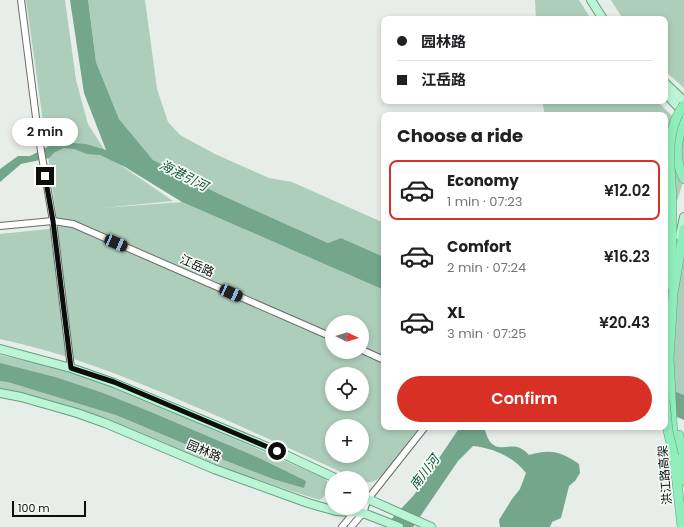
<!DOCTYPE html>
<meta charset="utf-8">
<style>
body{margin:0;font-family:Poppins,"Noto Sans SC",sans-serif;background:#f2f2f2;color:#202124;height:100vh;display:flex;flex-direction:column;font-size:15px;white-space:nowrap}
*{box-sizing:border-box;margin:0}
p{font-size:13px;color:#757577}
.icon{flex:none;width:22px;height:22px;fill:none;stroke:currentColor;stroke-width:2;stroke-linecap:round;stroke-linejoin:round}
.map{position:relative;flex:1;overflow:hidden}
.sheet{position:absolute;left:381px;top:112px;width:287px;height:318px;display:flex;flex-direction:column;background:#fff;border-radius:8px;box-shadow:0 2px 6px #0003}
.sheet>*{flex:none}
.hud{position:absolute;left:381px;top:16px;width:287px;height:88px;border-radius:8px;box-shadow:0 2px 6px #0003;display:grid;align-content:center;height:88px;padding:0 16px;background:#fff}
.needle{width:26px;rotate:95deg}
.controls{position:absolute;left:325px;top:315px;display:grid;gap:8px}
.controls a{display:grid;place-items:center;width:44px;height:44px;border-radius:50%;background:#fff;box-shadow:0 2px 6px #0003;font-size:20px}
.scale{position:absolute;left:12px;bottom:10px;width:74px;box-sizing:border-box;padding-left:4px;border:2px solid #0c0e0c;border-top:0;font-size:11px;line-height:14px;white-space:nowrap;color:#0c0e0c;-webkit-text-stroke:3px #f4fbf6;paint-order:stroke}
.end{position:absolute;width:18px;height:18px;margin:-9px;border:5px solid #0c0e0c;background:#fff;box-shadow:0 0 0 2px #fff}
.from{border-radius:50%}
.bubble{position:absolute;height:28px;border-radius:14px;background:#fff;box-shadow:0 2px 6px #0003;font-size:13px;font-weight:600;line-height:28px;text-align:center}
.car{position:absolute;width:12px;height:24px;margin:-12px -6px;border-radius:5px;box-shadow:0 0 3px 1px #0007;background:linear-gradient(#222 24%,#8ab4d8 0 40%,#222 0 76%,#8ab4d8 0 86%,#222 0)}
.hud b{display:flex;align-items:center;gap:14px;height:38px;font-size:15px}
.hud b+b{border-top:1px solid #e0e0e0}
.hud i{width:10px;height:10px;background:#202124}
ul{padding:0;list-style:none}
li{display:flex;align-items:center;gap:12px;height:60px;margin:0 8px 6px;padding:0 8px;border:2px solid transparent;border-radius:8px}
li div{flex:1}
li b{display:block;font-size:15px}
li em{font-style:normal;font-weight:600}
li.selected{border-color:#d93025}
li>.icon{width:36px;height:36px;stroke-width:1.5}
h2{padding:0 16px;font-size:18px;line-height:48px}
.action{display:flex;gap:8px;margin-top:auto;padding:8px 16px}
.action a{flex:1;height:46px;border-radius:24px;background:#d93025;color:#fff;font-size:16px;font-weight:600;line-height:46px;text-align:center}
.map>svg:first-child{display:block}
.green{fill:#adceba;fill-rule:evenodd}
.water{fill:#73a68a}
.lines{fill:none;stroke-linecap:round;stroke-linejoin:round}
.minor-casing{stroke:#676d6a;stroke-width:8}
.major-casing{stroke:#61a07e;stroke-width:10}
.highway-casing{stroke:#61a07e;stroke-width:10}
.minor{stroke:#fff;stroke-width:6}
.major{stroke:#bcf5d6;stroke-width:8}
.highway{stroke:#8feebb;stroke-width:9}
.highway-bridge-casing{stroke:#61a07e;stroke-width:10;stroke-linecap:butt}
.highway-bridge{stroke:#8feebb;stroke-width:9}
.route{stroke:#0c0e0c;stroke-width:5}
.labels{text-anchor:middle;stroke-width:3.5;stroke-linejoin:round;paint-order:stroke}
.street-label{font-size:12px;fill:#0c0e0c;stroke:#f4fbf6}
.water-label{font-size:13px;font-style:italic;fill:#165437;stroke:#f4fbf6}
</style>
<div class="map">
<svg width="684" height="527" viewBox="0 0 684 527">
<rect width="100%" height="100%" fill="#e7ede9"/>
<g class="green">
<path d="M26 0H65L76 80 88 124 109 157 173 201 103 208 182 202 384 290V427H419L385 473C379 479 371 485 362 481V478H354C299 453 244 427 189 404 127 377 66 353 0 339V234L58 228ZM332 322H362V352H332ZM332 374H362V404H332ZM332 426H362V456H332Z"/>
<path d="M88 0H145L157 89 168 122 180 135 215 154 269 178 292 182 384 223V257L341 238 328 243 219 194 153 160 119 119 96 62Z"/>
<path d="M535 0H579L591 19H536Z"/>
<path d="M611 0H684V88L665 71V19H623Z"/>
<path d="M542 101H657L684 128V179L673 214 665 215V115H545Z"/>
<path d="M665 242 684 243V395L665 387Z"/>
<path d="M0 355 57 368 126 392 324 478 327 481C330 488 326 497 319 500L218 467 61 405 0 389Z"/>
</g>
<g class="water">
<path d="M70 0H88L96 62 119 119 153 160 219 194 328 243 341 238 384 257V290L182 202 125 167 100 155 87 154 74 149 64 148 55 152 49 158 21 164 0 182V169L18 156H30L57 142 86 144 106 150 84 93Z"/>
<path d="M0 363 55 377 103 393 146 410 261 459 306 481 304 488 273 479 219 458 116 415 8 382 0 381Z"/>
<path d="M665 387 684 395V420L665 412Z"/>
<path d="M460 427H486L485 431C487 435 488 440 491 443 502 454 514 438 529 455 551 449 560 451 579 464L580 473 575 481 569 486 561 518 552 522 550 527H500L499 520 512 499 520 489 526 473C514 457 493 448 473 446L458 461 413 527H384L414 495Z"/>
</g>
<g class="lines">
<defs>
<g id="minor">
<path d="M21 0 38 133 53 221 71 368"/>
<path d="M0 226 53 221 73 224 332 337"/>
<path d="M362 350 384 360"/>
<path d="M362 505 368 499 425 427"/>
<path d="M342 527 358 508"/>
<path d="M351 527 363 513 367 501"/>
</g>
<g id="major">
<path d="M591 0 603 19"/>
<path d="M665 83 684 101"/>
<path d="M665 93 684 113"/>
<path d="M680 236 684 217"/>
<path d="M0 349 71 368 114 383 277 451 335 478"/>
<path d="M0 393 21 397 77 413 105 423 214 469 308 503 336 511 363 513 399 527"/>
<path d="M362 495 368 499 431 527"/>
</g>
<g id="highway">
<path d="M684 121C676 140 674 160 684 179"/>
<path d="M668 285 672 244V200"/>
<path d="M679 435 684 481"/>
<path d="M682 527 674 456 669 358 673 294 684 229"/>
</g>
</defs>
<use href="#minor" class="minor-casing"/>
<use href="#major" class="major-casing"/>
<use href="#highway" class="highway-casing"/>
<use href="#minor" class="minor"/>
<use href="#major" class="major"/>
<use href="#highway" class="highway"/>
<defs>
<g id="highway-bridge">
<path d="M672 200C671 169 663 132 684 105"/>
<path d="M665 400 668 431 674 456"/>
</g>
</defs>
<use href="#highway-bridge" class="highway-bridge-casing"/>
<use href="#highway-bridge" class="highway-bridge"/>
</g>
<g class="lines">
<path class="route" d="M45 176 53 221 71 368 114 382 277 451"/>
</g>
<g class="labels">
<g class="street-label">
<text transform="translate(197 266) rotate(24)" y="4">江岳路</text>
<text transform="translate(204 451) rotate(23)" y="4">园林路</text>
<text transform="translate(665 475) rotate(-95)" y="4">洪江路高架</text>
</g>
<g class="water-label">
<text transform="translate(184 175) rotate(27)" y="5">海港引河</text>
<text transform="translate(424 472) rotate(-53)" y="5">南川河</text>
</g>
</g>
</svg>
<div class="controls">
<a><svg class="needle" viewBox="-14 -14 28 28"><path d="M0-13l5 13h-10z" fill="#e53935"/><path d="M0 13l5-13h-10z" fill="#757577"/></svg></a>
<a><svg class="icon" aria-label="locate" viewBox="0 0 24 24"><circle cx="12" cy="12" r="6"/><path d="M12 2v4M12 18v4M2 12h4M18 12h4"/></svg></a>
<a>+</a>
<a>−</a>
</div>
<div class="scale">100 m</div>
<i class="end from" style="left:277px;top:451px"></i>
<i class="end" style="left:45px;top:176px"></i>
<div class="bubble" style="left:12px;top:118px;width:66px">2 min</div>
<i class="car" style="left:116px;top:243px;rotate:113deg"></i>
<i class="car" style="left:231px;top:293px;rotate:114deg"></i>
<div class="hud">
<b><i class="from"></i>园林路</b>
<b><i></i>江岳路</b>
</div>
<section class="sheet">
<h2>Choose a ride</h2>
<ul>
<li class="selected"><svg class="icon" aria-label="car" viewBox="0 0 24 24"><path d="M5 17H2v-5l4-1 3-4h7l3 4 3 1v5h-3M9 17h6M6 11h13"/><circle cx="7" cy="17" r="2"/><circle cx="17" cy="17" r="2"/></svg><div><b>Economy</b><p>1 min · 07:23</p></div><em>¥12.02</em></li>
<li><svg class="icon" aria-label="car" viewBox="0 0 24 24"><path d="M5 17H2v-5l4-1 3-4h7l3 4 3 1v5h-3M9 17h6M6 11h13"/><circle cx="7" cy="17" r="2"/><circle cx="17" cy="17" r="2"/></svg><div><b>Comfort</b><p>2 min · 07:24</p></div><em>¥16.23</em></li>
<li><svg class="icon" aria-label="car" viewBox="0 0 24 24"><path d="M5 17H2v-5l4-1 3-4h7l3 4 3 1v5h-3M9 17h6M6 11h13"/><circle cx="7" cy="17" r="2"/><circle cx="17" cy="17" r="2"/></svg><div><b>XL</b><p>3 min · 07:25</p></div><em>¥20.43</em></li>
</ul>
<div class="action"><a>Confirm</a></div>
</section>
</div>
